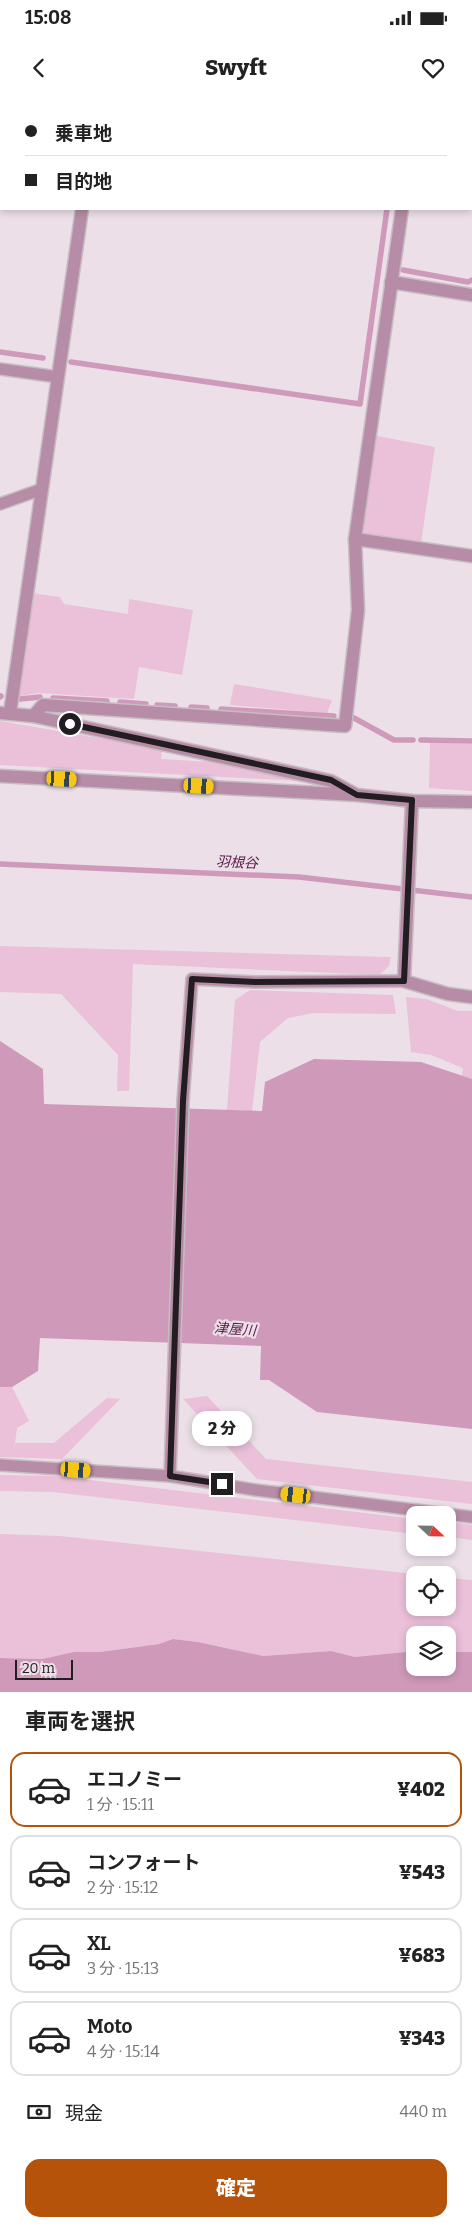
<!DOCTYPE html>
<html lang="ja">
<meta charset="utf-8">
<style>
body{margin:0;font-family:Bitter,"Noto Sans JP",serif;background:#f2f2f2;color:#222;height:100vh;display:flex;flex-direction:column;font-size:19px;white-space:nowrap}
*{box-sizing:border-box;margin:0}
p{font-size:16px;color:#767676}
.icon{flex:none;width:28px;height:28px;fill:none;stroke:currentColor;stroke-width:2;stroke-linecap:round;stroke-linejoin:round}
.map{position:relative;height:1592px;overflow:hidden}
.side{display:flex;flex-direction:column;background:#fff;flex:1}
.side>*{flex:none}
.banner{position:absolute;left:0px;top:0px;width:472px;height:110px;box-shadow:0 2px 8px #0003;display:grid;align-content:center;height:110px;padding:0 25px;background:#fff}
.needle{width:32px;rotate:112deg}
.tools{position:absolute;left:406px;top:1406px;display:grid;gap:10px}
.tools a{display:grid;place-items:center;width:50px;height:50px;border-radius:10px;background:#fff;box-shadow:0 2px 8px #0003;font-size:25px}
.scale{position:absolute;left:15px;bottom:12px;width:58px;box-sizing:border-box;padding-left:5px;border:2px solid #221d20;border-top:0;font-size:14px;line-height:18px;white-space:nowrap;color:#221d20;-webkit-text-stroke:4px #ecdfe7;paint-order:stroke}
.end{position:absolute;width:22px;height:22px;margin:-11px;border:6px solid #221d20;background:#fff;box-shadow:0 0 0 2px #fff}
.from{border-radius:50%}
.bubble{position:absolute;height:35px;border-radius:15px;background:#fff;box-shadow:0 2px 8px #0003;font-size:16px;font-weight:800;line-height:35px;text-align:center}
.car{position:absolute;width:15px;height:30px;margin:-15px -8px;border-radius:6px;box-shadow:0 0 4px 1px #0007;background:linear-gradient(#f5c518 24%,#345 0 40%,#f5c518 0 76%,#345 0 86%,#f5c518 0)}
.banner b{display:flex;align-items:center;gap:18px;height:48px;font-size:19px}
.banner b+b{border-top:1px solid #e0e0e0}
.banner i{width:12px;height:12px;background:#222}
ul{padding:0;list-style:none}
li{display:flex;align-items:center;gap:15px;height:75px;margin:0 10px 8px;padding:0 15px;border:2px solid #e0e0e0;border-radius:15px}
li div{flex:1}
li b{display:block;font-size:19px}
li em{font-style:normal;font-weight:800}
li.selected{border-color:#b45309}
li>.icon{width:45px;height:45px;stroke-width:1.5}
h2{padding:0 25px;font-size:22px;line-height:60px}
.pay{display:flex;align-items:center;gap:12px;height:55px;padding:0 25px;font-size:19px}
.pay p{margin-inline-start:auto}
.action{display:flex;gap:10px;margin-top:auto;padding:10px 25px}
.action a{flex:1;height:58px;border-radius:15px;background:#b45309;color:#fff;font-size:20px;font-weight:800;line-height:58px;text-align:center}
.status{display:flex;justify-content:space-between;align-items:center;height:35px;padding:0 25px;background:#fff;direction:ltr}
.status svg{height:14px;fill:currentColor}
header{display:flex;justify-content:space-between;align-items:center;height:65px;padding:0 25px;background:#fff;font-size:22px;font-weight:800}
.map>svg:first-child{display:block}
.green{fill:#ebc0d9}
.water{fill:#cf99ba}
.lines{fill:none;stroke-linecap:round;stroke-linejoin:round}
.stream{stroke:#cf99ba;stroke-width:5.5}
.service-casing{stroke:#c8bcc3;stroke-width:14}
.minor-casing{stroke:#c8bcc3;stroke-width:15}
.service{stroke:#b78ca6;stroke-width:11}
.minor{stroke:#b78ca6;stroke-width:12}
.route{stroke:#221d20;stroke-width:6}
.labels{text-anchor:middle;stroke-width:4.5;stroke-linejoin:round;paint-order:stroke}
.water-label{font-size:14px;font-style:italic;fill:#591a46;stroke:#ecdfe7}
</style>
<div class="status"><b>15:08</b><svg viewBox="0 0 49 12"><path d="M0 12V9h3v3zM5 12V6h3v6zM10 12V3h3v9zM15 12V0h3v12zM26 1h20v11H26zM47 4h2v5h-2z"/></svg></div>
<header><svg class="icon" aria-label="back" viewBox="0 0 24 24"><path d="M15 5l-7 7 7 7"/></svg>Swyft<svg class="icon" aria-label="heart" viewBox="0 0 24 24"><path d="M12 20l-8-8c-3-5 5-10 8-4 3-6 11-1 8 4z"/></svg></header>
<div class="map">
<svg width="472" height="1592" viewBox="0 0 472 1592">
<rect width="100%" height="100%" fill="#ecdfe7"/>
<g class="green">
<path d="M377 336 435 347 421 443 370 436 362 431Z"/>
<path d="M31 493 60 497 64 504 128 514 129 499 193 510 182 575 139 567 134 599 38 593 20 596 17 593Z"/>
<path d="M234 584 332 600 327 613 230 605Z"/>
<path d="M0 621 162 649 161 659 212 662 318 682 0 665Z"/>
<path d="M430 643 472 644V691L429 688Z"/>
<path d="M0 846 391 857 389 866 379 875 133 864 129 991H117L118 955 61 894 0 892Z"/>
<path d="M250 890 393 895 396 914 314 913 288 918 260 942 252 1011 227 1010 235 900Z"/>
<path d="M406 897 426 899 458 911H472V979L462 976 463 968 431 955 411 952Z"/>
<path d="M0 1287H12L29 1321 17 1328 15 1343H54L107 1298 120 1299 62 1359 0 1357Z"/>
<path d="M207 1296 266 1359 472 1382V1404L257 1379 183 1299Z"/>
<path d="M0 1375 56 1376 415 1419V1434L53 1392 0 1391Z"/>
<path d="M448 1422 472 1425V1440L448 1437Z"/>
<path d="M0 1434 60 1436 424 1475H415V1508H448V1478L472 1480V1552H448V1535H415V1551L355 1557 331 1551 263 1556 198 1542 173 1539 159 1544 100 1552H74L42 1559 0 1558Z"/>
</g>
<g class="water">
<path d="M0 941 43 969 44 1004 262 1011 265 982 314 959 421 962 472 979V1329L317 1312 269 1280H260L261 1246 40 1238 38 1271 12 1287H0Z"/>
<path d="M173 1539 198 1542 263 1556 331 1551 355 1557 415 1551V1568H448V1552H472V1592H0V1558L42 1559 74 1552H100L159 1544Z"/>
</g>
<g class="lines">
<g class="stream">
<path d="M380 0 381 1"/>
<path d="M403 170 468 182 472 180"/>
<path d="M0 252 43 258"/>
<path d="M71 262 360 304 387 109"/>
<path d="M0 597 1 596"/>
<path d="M53 598 107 601"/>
<path d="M20 599 40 597"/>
<path d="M120 602 146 604"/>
<path d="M157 605 175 606"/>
<path d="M191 607 207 608"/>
<path d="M221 609 334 616"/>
<path d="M354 618 394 640H413"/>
<path d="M421 640 472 641"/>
<path d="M0 764 299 777 472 797"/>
</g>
<defs>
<g id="service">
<path d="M0 269 58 277"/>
<path d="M0 404 42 389"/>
<path d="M0 1365 170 1376 256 1390 472 1417"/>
<path d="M170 1376 183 1001 192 879 255 882 404 881"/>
</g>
<g id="minor">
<path d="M369 0V1"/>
<path d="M97 1V0"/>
<path d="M391 182 472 195"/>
<path d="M355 439 472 456"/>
<path d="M0 613 33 616 331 681 355 694"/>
<path d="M10 613 82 109"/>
<path d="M33 616 43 605 345 626 358 510 355 439 402 109"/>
<path d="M0 676 357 695 412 701 472 702"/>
<path d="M412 701 404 881 448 894 472 897"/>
</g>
</defs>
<use href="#service" class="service-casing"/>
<use href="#minor" class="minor-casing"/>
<use href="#service" class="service"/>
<use href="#minor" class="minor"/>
</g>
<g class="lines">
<path class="route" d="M70 624 331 680 357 695 412 700 404 881 255 882 192 879 183 1001 170 1376 222 1384"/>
</g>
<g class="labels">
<g class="water-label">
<text transform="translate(237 762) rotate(3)" y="5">羽根谷</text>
<text transform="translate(235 1229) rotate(4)" y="5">津屋川</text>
</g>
</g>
</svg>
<div class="tools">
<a><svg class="needle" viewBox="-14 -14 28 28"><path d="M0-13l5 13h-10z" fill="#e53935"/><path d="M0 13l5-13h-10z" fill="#767676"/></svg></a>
<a><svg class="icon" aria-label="locate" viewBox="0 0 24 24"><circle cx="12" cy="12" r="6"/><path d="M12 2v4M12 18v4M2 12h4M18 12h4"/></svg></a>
<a><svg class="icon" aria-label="layers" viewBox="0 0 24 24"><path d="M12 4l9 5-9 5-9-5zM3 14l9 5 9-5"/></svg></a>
</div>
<div class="scale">20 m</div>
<i class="end from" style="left:70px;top:624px"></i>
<i class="end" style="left:222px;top:1384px"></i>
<div class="bubble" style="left:192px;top:1311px;width:60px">2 分</div>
<i class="car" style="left:62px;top:679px;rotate:93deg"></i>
<i class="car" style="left:199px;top:686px;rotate:93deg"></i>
<i class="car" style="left:76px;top:1370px;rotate:94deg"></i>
<i class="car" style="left:296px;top:1395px;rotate:277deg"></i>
<div class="banner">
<b><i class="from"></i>乗車地</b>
<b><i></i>目的地</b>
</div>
</div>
<section class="side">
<h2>車両を選択</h2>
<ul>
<li class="selected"><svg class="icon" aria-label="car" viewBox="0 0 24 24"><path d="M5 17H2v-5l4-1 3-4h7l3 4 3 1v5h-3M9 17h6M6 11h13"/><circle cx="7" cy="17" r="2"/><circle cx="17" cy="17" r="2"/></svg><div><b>エコノミー</b><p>1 分 · 15:11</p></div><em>¥402</em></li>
<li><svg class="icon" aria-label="car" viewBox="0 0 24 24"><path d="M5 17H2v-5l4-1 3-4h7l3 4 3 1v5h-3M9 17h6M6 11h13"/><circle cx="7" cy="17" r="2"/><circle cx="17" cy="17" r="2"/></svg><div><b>コンフォート</b><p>2 分 · 15:12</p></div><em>¥543</em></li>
<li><svg class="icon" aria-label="car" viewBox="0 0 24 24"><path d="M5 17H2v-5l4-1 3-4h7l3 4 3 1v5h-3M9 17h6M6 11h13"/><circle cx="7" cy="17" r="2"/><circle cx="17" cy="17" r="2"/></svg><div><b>XL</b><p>3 分 · 15:13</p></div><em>¥683</em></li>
<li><svg class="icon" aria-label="car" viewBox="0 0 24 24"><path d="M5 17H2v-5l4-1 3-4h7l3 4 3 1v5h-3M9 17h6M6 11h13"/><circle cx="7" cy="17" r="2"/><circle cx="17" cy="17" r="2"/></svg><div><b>Moto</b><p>4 分 · 15:14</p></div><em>¥343</em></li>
</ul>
<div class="pay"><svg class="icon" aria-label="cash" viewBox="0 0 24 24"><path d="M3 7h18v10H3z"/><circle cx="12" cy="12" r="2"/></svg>現金<p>440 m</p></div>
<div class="action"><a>確定</a></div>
</section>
